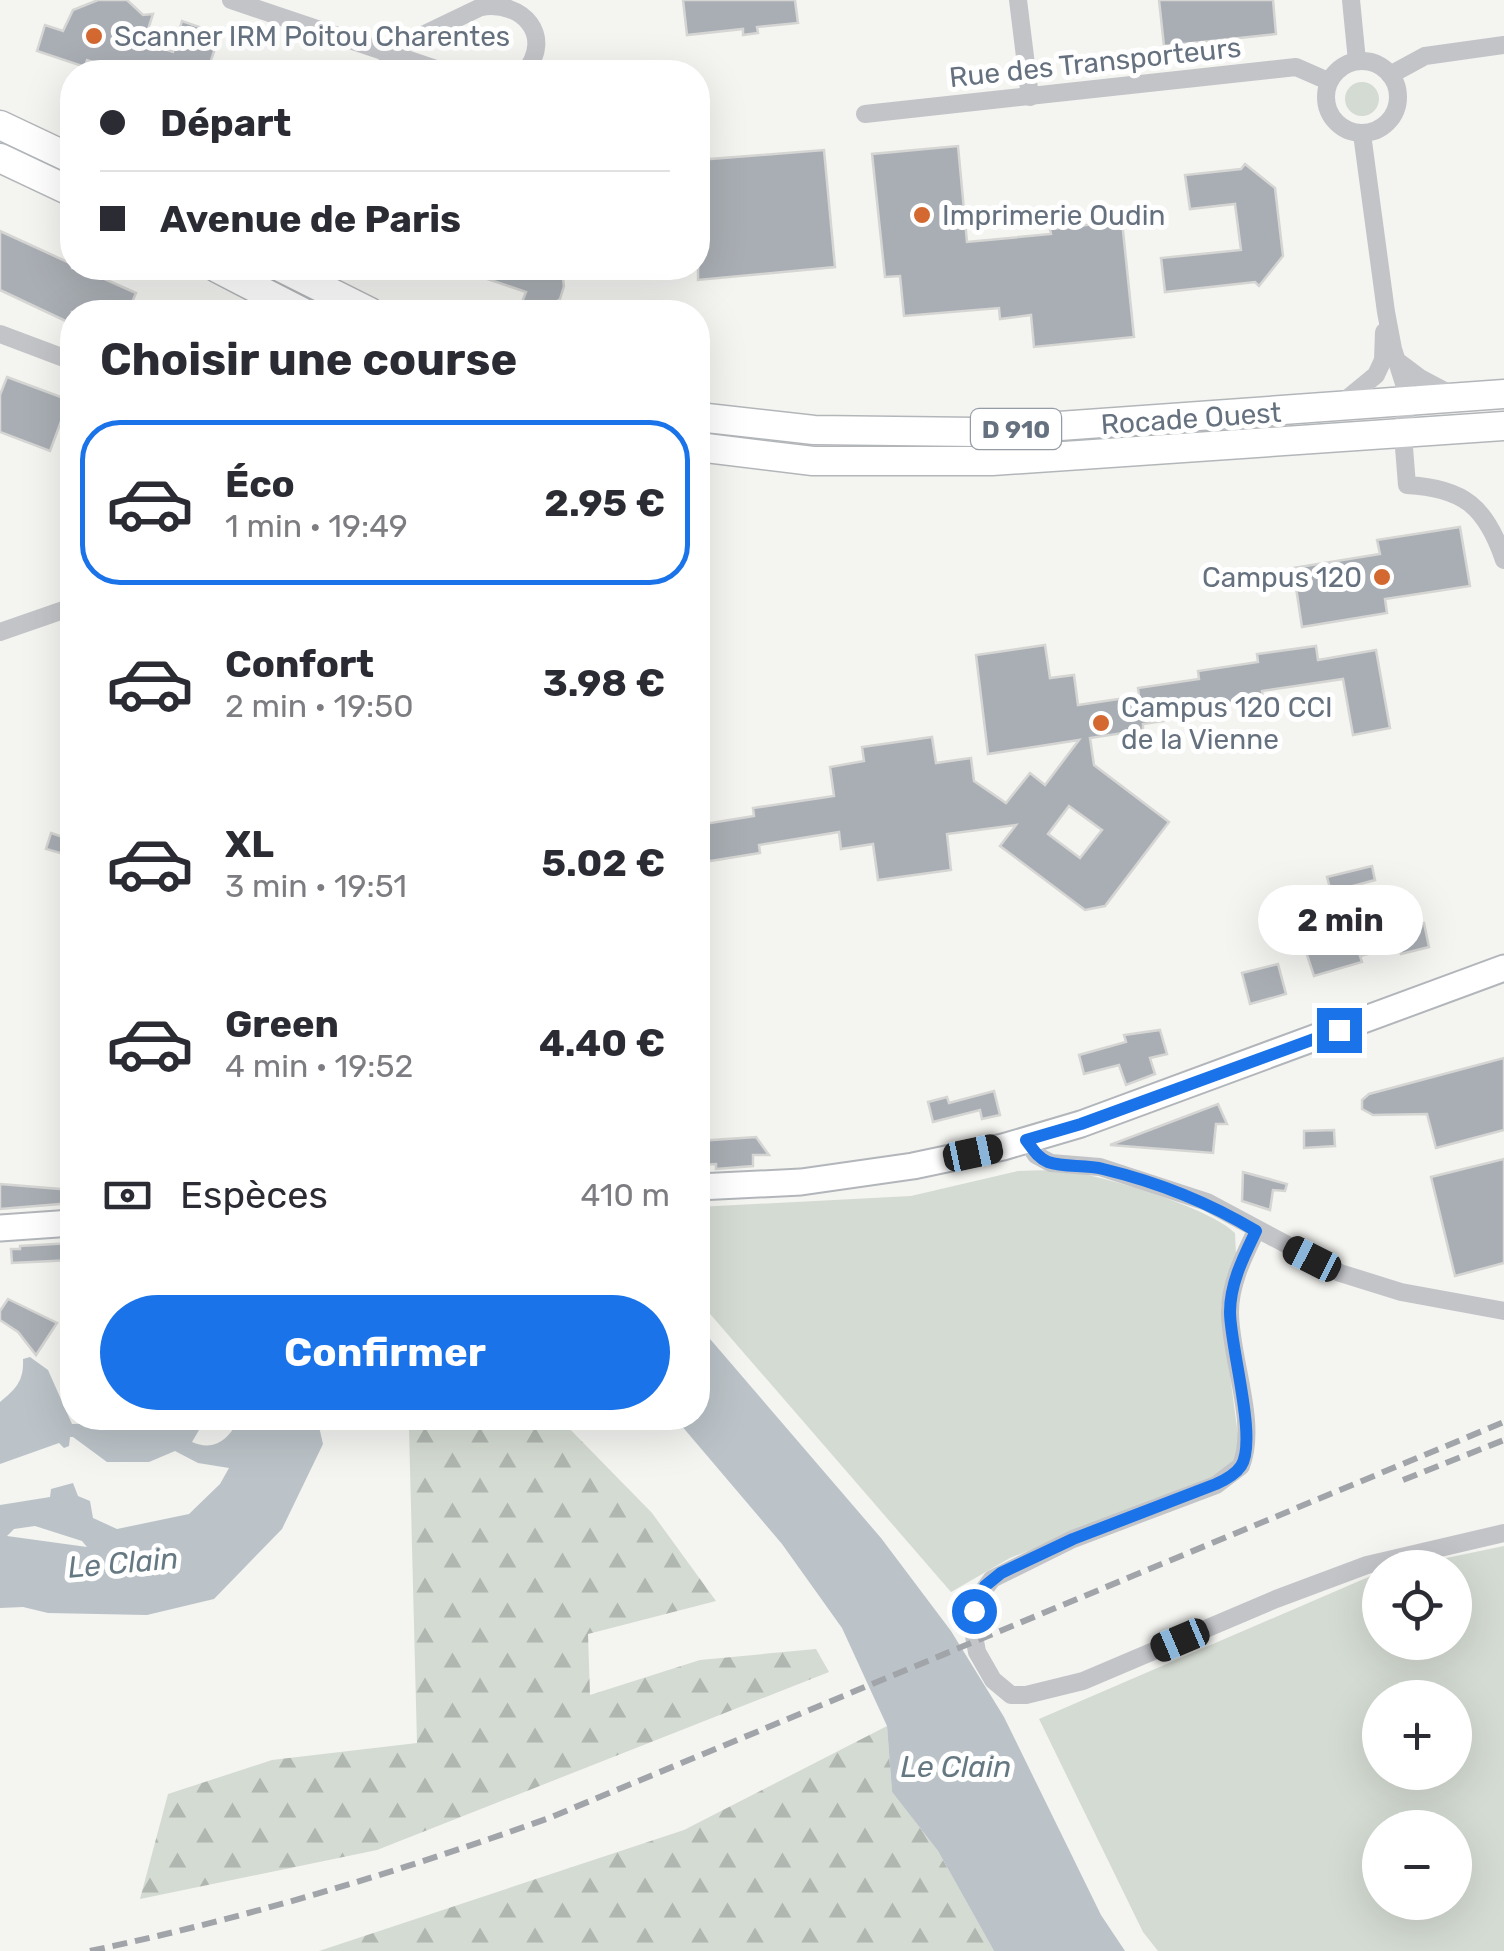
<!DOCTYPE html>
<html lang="fr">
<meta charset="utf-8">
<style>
body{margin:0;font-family:Rubik,sans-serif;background:#f2f2f3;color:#2b2b33;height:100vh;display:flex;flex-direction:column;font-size:38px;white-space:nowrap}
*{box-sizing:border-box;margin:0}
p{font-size:32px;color:#7c7c81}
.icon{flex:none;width:55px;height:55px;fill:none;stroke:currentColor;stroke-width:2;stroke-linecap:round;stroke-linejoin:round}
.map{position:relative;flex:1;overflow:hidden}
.side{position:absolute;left:60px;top:300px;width:650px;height:1130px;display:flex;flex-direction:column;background:#fff;border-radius:40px;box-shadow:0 10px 40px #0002}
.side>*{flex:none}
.guide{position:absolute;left:60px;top:60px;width:650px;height:220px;border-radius:40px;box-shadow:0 10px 40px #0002;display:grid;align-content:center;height:220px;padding:0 40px;background:#fff}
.buttons{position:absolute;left:1362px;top:1550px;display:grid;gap:20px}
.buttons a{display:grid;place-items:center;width:110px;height:110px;border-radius:50%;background:#fff;box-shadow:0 10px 40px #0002;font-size:50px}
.end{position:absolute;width:45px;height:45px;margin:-22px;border:12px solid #1a73e8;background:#fff;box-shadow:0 0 0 5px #fff}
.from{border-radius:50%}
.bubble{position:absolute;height:70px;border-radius:35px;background:#fff;box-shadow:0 10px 40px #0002;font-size:32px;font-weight:700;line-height:70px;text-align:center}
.car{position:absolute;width:30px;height:60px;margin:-30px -15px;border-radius:12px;box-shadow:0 0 8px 2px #0007;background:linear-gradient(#222 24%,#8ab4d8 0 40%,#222 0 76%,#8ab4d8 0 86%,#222 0)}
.guide b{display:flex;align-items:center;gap:35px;height:95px;font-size:38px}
.guide b+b{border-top:2px solid #e1e1e2}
.guide i{width:25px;height:25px;background:#2b2b33}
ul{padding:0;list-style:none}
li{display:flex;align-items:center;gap:30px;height:165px;margin:0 20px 15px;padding:0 20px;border:5px solid transparent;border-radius:40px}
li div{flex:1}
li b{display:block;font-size:38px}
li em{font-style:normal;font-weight:700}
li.active{border-color:#1a73e8}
li>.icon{width:90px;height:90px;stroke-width:1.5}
h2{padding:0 40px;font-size:45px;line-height:120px}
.pay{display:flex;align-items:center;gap:25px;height:110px;padding:0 40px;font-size:38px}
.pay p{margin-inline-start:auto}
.action{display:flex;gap:20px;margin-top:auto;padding:20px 40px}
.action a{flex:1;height:115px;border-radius:60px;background:#1a73e8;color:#fff;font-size:40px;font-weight:700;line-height:115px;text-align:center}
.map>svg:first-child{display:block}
.green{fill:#d4dbd2;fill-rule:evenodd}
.forest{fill:url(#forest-firs)}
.water{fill:#bbc3c8;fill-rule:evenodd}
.building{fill:#a9aeb4;stroke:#d5d5d3;stroke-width:2.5;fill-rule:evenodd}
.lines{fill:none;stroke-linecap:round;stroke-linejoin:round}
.secondary-casing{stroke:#b2b6ba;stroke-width:29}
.primary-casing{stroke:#b3b6b9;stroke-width:31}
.street{stroke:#c2c4c8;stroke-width:18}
.secondary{stroke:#fff;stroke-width:25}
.primary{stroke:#fff;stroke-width:28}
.rail{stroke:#a1a5aa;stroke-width:6;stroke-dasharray:15 8;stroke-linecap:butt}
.route{stroke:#1a73e8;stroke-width:12}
.poi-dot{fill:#d36831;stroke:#fff;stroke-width:4}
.labels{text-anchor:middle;stroke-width:10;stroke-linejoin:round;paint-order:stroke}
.shield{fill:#fff;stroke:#949ca5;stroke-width:2.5}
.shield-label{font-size:25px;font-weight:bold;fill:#66717f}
.poi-label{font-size:28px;fill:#66717f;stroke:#fff;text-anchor:start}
.street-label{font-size:28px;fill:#66717f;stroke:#fff}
.water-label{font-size:30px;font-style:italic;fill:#667983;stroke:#fff}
</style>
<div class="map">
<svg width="1504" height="1951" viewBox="0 0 1504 1951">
<defs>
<pattern id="forest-firs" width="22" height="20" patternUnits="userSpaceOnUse" patternTransform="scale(2.5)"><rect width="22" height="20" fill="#d4dbd2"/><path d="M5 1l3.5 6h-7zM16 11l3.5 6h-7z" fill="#b0b6b0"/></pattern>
</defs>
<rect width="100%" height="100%" fill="#f4f4f1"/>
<g class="green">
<circle cx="1362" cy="99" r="17"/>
<path d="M1018 1171C1036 1171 1055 1169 1073 1172 1109 1178 1210 1208 1235 1233L1236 1255 1221 1307 1239 1443 1234 1460 1218 1476 1010 1558 951 1592 698 1300V1207L911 1196Z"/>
<path d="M1504 1546V1951H1158L1143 1932 1039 1719 1380 1572V1642H1455V1568L1403 1567ZM1380 1698H1455V1772H1380ZM1380 1828H1455V1902H1380Z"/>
</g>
<g class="forest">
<path d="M422 1418H559L652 1513 716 1601 588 1634 590 1695 700 1660 816 1649 829 1672 377 1850 140 1899 168 1794 272 1760 417 1743 409 1428Z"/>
<path d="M887 1726 892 1792 938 1851 994 1951H319L684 1830Z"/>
</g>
<g class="water">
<path d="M698 1325 881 1538 951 1631 1004 1717 1101 1915 1125 1951H994L938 1851 892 1792 887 1726 842 1628 782 1544 675 1418H698Z"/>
<path d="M30 1357 48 1370 72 1424 99 1423V1418H176L199 1430 192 1442C214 1452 230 1439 239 1418H317L323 1444 282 1529 214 1599 147 1615 48 1613 23 1607 0 1608V1505L50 1497 51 1489 73 1483 78 1496 90 1501 93 1518 117 1529 189 1514 220 1484 229 1468 198 1463 175 1451 149 1462H107L73 1437H70L69 1446 64 1448 59 1443 0 1464V1402C16 1389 24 1381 23 1359ZM35 1526 82 1541 87 1547 7 1536 14 1529Z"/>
</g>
<g class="building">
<path d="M98 0H127L143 15 153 14 144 42 173 52 182 21 220 34 207 72H166L138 63 135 72H123L87 60 85 67 37 51 45 25 63 31 73 10Z"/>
<path d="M683 0H795L798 23 757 27 758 33 743 35V29L687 35Z"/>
<path d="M1159 0H1273L1276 34 1164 46Z"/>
<path d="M958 146 967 242 1051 234 1050 229 1122 221 1134 337 1034 347 1031 315 1000 319 999 308 904 316 900 276 885 277 872 154Z"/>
<path d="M824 150 835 267 698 280V160Z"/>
<path d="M1245 164 1275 188 1283 256 1259 286 1255 282 1165 292 1161 258 1241 250 1235 204 1190 209 1185 175 1241 169Z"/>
<path d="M0 231 72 264V268H80L136 293 128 312H72V324L0 290Z"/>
<path d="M465 268H550L562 272 564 286 560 299 543 312H518L526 292 464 271Z"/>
<path d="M7 377 69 400 50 451 0 432V395Z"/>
<path d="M1460 527 1470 586 1385 599 1387 613 1302 627 1293 568 1380 554 1377 540Z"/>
<path d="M1045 645 1050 678 1074 675 1078 705 1139 696 1138 688 1199 679 1198 671 1258 662 1257 654 1316 646 1318 660 1376 650 1390 728 1353 735 1343 679 1262 691 1263 699 1203 707 1204 715 1143 724V730L1090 738 1094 765 1169 822 1105 906 1085 910 1000 846 1016 825 947 834 951 870 878 880 873 844 841 849 839 832 759 845 760 853 698 863V825L754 816 753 808 834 796 830 767 864 761 862 747 932 737 936 763 971 758 974 781 1006 803 1030 773 1045 785 1079 740 988 754 976 655ZM1069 806 1102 830 1080 858 1048 834Z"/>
<path d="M51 833 72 840 67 855 46 849Z"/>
<path d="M1372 866 1375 880 1331 892 1327 877Z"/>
<path d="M1380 920 1383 932 1424 923 1429 947 1401 954 1399 946 1360 956 1362 962 1314 976 1306 952 1332 944 1331 938 1352 933 1350 928Z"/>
<path d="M1278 964 1286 994 1250 1004 1242 973Z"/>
<path d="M1160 1030 1167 1054 1150 1058 1155 1074 1126 1085 1119 1065 1084 1074 1079 1055 1126 1042 1124 1035Z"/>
<path d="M1504 1058V1130L1436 1148 1427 1114 1373 1115 1362 1109V1100L1369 1094Z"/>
<path d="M994 1091 1000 1115 982 1119 980 1110 933 1122 928 1102 947 1097 949 1103Z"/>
<path d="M1218 1104 1227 1124H1216L1213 1153 1110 1145Z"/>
<path d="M1334 1130 1335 1146 1304 1148V1131Z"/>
<path d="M756 1137 769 1155H753V1166L716 1169V1164L698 1165V1141Z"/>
<path d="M1504 1159V1263L1455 1276 1431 1177Z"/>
<path d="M1243 1172 1287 1184 1285 1191 1273 1190 1270 1210 1242 1201Z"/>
<path d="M0 1184 72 1190V1203L0 1209Z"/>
<path d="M72 1243V1260L12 1263 11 1249H20V1246Z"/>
<path d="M8 1299 57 1323 36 1355 18 1332 0 1320V1311Z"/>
</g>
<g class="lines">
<defs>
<g id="secondary">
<path d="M698 1187 801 1182 913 1166 1003 1147 1081 1124 1504 968"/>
<path d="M0 1228 72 1223"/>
</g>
<g id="primary">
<path d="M0 125 72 159"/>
<path d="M0 158 72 192"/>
<path d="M217 268 302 312"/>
<path d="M282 268 370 312"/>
<path d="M698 417 814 430 976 432 1504 394"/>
<path d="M698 447 813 461H992L1504 426"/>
</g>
</defs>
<use href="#secondary" class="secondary-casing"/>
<use href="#primary" class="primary-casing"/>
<g class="street">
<path d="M231 0 445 72"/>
<path d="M1018 0 1030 97"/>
<path d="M1351 0 1357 61"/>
<path d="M385 53 481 7C523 0 554 36 525 72"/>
<circle cx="1362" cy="97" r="36"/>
<path d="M1390 75 1425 56 1504 45"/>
<path d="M865 114 1296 67 1328 81"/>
<path d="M1362 134 1386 312 1393 349 1407 393 1403 435 1407 485C1464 488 1486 507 1504 560"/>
<path d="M0 334 72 361"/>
<path d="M1400 363 1420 378 1452 395"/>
<path d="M1342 403 1376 375 1383 360 1384 332"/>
<path d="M0 632 72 607"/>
<path d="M1026 1140 1036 1155 1051 1163 1100 1167 1207 1202 1340 1273 1401 1292 1504 1311"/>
<path d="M1256 1231C1244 1256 1230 1283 1230 1312 1230 1359 1258 1422 1241 1466L1216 1485 1073 1539 992 1579 977 1599 972 1625 977 1652 993 1680 1011 1695H1026L1083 1681 1276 1599 1367 1565 1504 1533"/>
</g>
<use href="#secondary" class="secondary"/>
<use href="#primary" class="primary"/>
<g class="rail">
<path d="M1403 1480 1504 1440"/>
<path d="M90 1951C247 1918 398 1872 549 1818L1504 1422"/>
</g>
</g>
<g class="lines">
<path class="route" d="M974 1611 985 1586 1001 1573 1073 1539 1216 1484C1225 1480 1235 1475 1241 1466 1258 1440 1230 1347 1230 1312 1230 1283 1244 1256 1256 1231 1208 1202 1157 1182 1103 1169 1085 1164 1065 1168 1048 1162 1037 1157 1033 1149 1026 1140L1081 1124 1339 1030"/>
</g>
<g class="poi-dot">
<circle cx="94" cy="36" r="10"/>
<circle cx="922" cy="215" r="10"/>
<circle cx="1382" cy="577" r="10"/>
<circle cx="1101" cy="723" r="10"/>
</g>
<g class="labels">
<rect class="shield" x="971" y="409" width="90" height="40" rx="8"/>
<g class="shield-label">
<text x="1016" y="438">D 910</text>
</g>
<g class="poi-label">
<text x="114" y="46">Scanner IRM Poitou Charentes</text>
<text x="942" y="225">Imprimerie Oudin</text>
<text x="1362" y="587" text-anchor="end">Campus 120</text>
<text x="1121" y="717">Campus 120 CCI<tspan x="1121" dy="32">de la Vienne</tspan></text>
</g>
<g class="street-label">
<text transform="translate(1095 62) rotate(-6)" y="10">Rue des Transporteurs</text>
<text transform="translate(1191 418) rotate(-4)" y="10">Rocade Ouest</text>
</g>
<g class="water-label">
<text transform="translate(123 1563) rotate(-5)" y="10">Le Clain</text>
<text x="956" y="1777">Le Clain</text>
</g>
</g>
</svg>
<div class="buttons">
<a><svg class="icon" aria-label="locate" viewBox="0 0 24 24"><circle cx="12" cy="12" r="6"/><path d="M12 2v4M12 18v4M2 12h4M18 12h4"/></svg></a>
<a>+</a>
<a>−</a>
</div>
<i class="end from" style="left:974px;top:1611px"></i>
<i class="end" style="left:1339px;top:1030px"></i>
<div class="bubble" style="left:1258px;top:885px;width:165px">2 min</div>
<i class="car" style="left:973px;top:1153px;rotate:78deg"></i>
<i class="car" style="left:1312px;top:1259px;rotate:297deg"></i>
<i class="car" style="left:1180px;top:1640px;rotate:247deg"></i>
<div class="guide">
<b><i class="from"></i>Départ</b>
<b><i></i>Avenue de Paris</b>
</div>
<section class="side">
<h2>Choisir une course</h2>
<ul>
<li class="active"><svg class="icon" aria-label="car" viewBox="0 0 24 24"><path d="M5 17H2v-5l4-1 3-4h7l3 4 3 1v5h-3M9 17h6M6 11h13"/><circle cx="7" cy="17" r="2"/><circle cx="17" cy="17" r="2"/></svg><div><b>Éco</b><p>1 min · 19:49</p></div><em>2.95 €</em></li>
<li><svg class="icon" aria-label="car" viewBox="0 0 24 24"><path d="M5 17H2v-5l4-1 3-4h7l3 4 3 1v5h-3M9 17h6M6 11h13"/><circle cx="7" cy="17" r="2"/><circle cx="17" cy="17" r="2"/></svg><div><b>Confort</b><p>2 min · 19:50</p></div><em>3.98 €</em></li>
<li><svg class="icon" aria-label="car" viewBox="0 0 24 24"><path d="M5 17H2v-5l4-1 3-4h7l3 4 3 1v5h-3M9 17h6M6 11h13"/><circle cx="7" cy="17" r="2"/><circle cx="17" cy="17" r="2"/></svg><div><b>XL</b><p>3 min · 19:51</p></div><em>5.02 €</em></li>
<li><svg class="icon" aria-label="car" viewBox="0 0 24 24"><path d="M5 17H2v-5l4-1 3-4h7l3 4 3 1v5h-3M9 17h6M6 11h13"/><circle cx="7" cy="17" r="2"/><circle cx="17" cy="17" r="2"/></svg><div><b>Green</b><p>4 min · 19:52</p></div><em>4.40 €</em></li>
</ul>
<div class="pay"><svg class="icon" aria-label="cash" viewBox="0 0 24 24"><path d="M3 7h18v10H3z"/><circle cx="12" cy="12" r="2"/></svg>Espèces<p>410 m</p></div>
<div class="action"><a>Confirmer</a></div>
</section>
</div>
